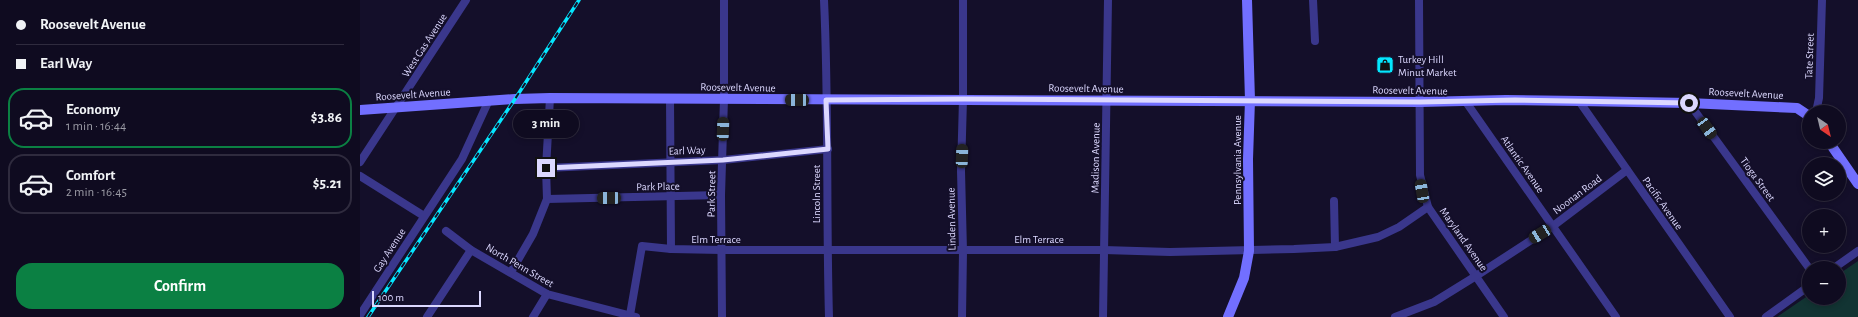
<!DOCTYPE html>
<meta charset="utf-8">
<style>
body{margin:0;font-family:"Alegreya Sans",sans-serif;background:#1d192d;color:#f1f3f6;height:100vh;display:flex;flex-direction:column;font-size:15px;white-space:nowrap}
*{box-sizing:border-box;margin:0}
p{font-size:13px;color:#9b9ba5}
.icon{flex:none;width:22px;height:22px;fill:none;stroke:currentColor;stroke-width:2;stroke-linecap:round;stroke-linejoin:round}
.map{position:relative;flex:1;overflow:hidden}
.sheet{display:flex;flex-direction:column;background:#0f0b20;width:360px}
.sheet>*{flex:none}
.hud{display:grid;align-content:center;height:88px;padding:0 16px;background:#0f0b20}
.needle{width:26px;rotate:145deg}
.controls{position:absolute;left:1442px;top:105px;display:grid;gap:8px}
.controls a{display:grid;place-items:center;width:44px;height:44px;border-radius:50%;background:#0f0b20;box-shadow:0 2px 6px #0003,0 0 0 1px #2f2b3e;font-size:20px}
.scale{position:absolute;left:12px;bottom:10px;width:109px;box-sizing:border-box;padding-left:4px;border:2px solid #dcd8ff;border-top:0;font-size:11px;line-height:14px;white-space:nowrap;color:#dcd8ff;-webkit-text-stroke:3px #140f2a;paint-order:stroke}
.end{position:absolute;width:18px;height:18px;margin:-9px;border:5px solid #dcd8ff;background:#111;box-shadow:0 0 0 2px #111}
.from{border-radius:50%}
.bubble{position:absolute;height:28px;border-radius:14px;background:#0f0b20;box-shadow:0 2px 6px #0003,0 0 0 1px #2f2b3e;font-size:13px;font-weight:700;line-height:28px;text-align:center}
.car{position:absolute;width:12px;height:24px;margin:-12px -6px;border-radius:5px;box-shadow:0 0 3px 1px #0007;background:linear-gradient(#222 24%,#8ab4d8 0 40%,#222 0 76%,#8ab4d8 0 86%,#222 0)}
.hud b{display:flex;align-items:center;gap:14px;height:38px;font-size:15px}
.hud b+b{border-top:1px solid #2f2b3e}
.hud i{width:10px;height:10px;background:#f1f3f6}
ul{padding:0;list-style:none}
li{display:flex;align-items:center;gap:12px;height:60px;margin:0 8px 6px;padding:0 8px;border:2px solid #2f2b3e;border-radius:16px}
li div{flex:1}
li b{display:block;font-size:15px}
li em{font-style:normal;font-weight:700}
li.current{border-color:#0b8043}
li>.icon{width:36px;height:36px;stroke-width:1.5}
.button{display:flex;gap:8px;margin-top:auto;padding:8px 16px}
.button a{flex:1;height:46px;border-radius:16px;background:#0b8043;color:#fff;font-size:16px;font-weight:700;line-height:46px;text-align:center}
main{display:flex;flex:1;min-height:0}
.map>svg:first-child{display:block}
.green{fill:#123433}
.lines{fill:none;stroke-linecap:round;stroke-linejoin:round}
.street{stroke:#3a378c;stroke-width:8}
.secondary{stroke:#726fff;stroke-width:10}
.rail-casing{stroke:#04e7ff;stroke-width:3.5}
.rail{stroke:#140f2a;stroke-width:2;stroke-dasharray:6;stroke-linecap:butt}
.route{stroke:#dcd8ff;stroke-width:5}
.labels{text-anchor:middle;stroke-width:4;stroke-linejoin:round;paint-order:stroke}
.street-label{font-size:11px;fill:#dcd8ff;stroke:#140f2a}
.poi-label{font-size:11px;fill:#dcd8ff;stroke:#140f2a;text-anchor:start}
</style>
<main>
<section class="sheet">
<div class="hud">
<b><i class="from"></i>Roosevelt Avenue</b>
<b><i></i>Earl Way</b>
</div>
<ul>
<li class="current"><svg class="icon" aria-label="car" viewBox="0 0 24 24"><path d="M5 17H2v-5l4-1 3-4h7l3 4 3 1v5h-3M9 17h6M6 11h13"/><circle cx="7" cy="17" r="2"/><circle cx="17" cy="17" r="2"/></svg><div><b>Economy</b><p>1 min · 16:44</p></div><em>$3.86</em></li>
<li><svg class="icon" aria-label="car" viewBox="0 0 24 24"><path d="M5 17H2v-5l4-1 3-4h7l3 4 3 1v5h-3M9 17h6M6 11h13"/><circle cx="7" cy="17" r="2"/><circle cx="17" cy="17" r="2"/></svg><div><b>Comfort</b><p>2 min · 16:45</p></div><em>$5.21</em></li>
</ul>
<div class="button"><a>Confirm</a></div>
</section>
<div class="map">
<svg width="1498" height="317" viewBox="0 0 1498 317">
<rect width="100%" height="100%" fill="#140f2a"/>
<path class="green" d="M1498 261V317H1417L1449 295V298H1479V274Z"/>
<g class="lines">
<g class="street">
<path d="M464 0C469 106 466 211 469 317"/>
<path d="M953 0 955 41"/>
<path d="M1059 0 1060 175 1068 207 1144 317"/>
<path d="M310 98 311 249"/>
<path d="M1219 101 1370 317"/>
<path d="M1106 102 1256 317"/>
<path d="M1329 103 1449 268"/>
<path d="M1456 112 1459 98 1462 0"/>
<path d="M0 162 106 0"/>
<path d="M186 168 363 160 468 149"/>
<path d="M0 176 64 216"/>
<path d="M187 199 361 195"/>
<path d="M974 201 975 247"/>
<path d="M86 231 111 250 187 294 276 317"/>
<path d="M1474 268 1498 251"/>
<path d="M151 272 173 234 187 199 186 168 190 98"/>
<path d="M0 315 102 159 129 100"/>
<path d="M270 315 282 246 311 249 361 250H744L810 252 934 249 975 247 1018 237 1039 227 1068 207"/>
<path d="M67 317 111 250"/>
<path d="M173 317 187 294"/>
<path d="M362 317 361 195 364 99V0"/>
<path d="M602 317 603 251 601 171 603 99V0"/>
<path d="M743 317 748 0"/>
<path d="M1035 317 1074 302 1116 276 1193 226 1267 170"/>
<path d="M1406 317 1449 286"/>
</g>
<g class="secondary">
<path d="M0 110 155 99 190 98 1060 102 1146 100 1219 101 1329 103 1437 108 1449 116"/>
<path d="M1469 142 1498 184"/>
<path d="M868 317 884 278 889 251 888 159 890 100 887 0"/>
</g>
<defs>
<path id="rail" d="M8 317 155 99 219 0"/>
</defs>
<use href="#rail" class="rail-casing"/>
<use href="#rail" class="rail"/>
</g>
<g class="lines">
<path class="route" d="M186 168 363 160 468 149 466 100 604 99 1060 102 1155 100 1329 103"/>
</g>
<defs>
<symbol id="shop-square" viewBox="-11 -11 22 22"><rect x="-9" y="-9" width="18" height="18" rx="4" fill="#04e7ff" stroke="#140f2a"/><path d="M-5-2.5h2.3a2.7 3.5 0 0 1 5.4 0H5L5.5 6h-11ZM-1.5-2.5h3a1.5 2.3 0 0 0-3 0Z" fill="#111"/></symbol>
</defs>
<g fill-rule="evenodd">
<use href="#shop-square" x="1015" y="55" width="20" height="20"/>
</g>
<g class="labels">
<g class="street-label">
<text transform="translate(64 45) rotate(-57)" y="4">West Gas Avenue</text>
<text transform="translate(1449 56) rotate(-88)" y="4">Tate Street</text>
<text transform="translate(378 87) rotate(1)" y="4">Roosevelt Avenue</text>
<text transform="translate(726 88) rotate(1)" y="4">Roosevelt Avenue</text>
<text transform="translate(1050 90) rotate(1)" y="4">Roosevelt Avenue</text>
<text transform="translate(1386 93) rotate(3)" y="4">Roosevelt Avenue</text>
<text transform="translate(53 94) rotate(-4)" y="4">Roosevelt Avenue</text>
<text transform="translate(327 150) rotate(-2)" y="4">Earl Way</text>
<text transform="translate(735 158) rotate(-89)" y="4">Madison Avenue</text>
<text transform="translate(877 160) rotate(-90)" y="4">Pennsylvania Avenue</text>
<text transform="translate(1163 164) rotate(55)" y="4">Atlantic Avenue</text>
<text transform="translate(1398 179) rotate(54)" y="4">Tioga Street</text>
<text transform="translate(298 186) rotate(-1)" y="4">Park Place</text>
<text transform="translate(351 194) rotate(-89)" y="4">Park Street</text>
<text transform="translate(456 194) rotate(-90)" y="4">Lincoln Street</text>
<text transform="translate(1217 194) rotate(-37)" y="4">Noonan Road</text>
<text transform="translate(1303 203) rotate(55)" y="4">Pacific Avenue</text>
<text transform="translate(591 219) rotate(-91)" y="4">Linden Avenue</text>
<text x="356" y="243">Elm Terrace</text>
<text x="679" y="243">Elm Terrace</text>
<text transform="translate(1104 239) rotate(55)" y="4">Maryland Avenue</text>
<text transform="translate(29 250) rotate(-57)" y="4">Gay Avenue</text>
<text transform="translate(160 265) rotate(30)" y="4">North Penn Street</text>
</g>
<g class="poi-label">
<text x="1038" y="63">Turkey Hill<tspan x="1038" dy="13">Minut Market</tspan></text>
</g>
</g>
</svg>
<div class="controls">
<a><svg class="needle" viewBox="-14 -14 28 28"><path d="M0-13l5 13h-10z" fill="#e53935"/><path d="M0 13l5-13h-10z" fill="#9b9ba5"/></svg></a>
<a><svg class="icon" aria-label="layers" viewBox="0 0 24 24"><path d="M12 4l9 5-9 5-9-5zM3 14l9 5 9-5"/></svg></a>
<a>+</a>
<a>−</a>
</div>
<div class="scale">100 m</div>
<i class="end from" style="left:1329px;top:103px"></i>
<i class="end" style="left:186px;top:168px"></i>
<div class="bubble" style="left:153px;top:110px;width:66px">3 min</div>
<i class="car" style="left:437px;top:100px;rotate:271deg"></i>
<i class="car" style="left:1347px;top:128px;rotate:144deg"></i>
<i class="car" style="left:363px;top:129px;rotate:2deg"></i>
<i class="car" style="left:602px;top:156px;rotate:2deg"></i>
<i class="car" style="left:1062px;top:191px;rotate:350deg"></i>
<i class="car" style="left:249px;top:198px;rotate:269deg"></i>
<i class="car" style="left:1180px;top:234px;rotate:238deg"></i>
</div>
</main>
